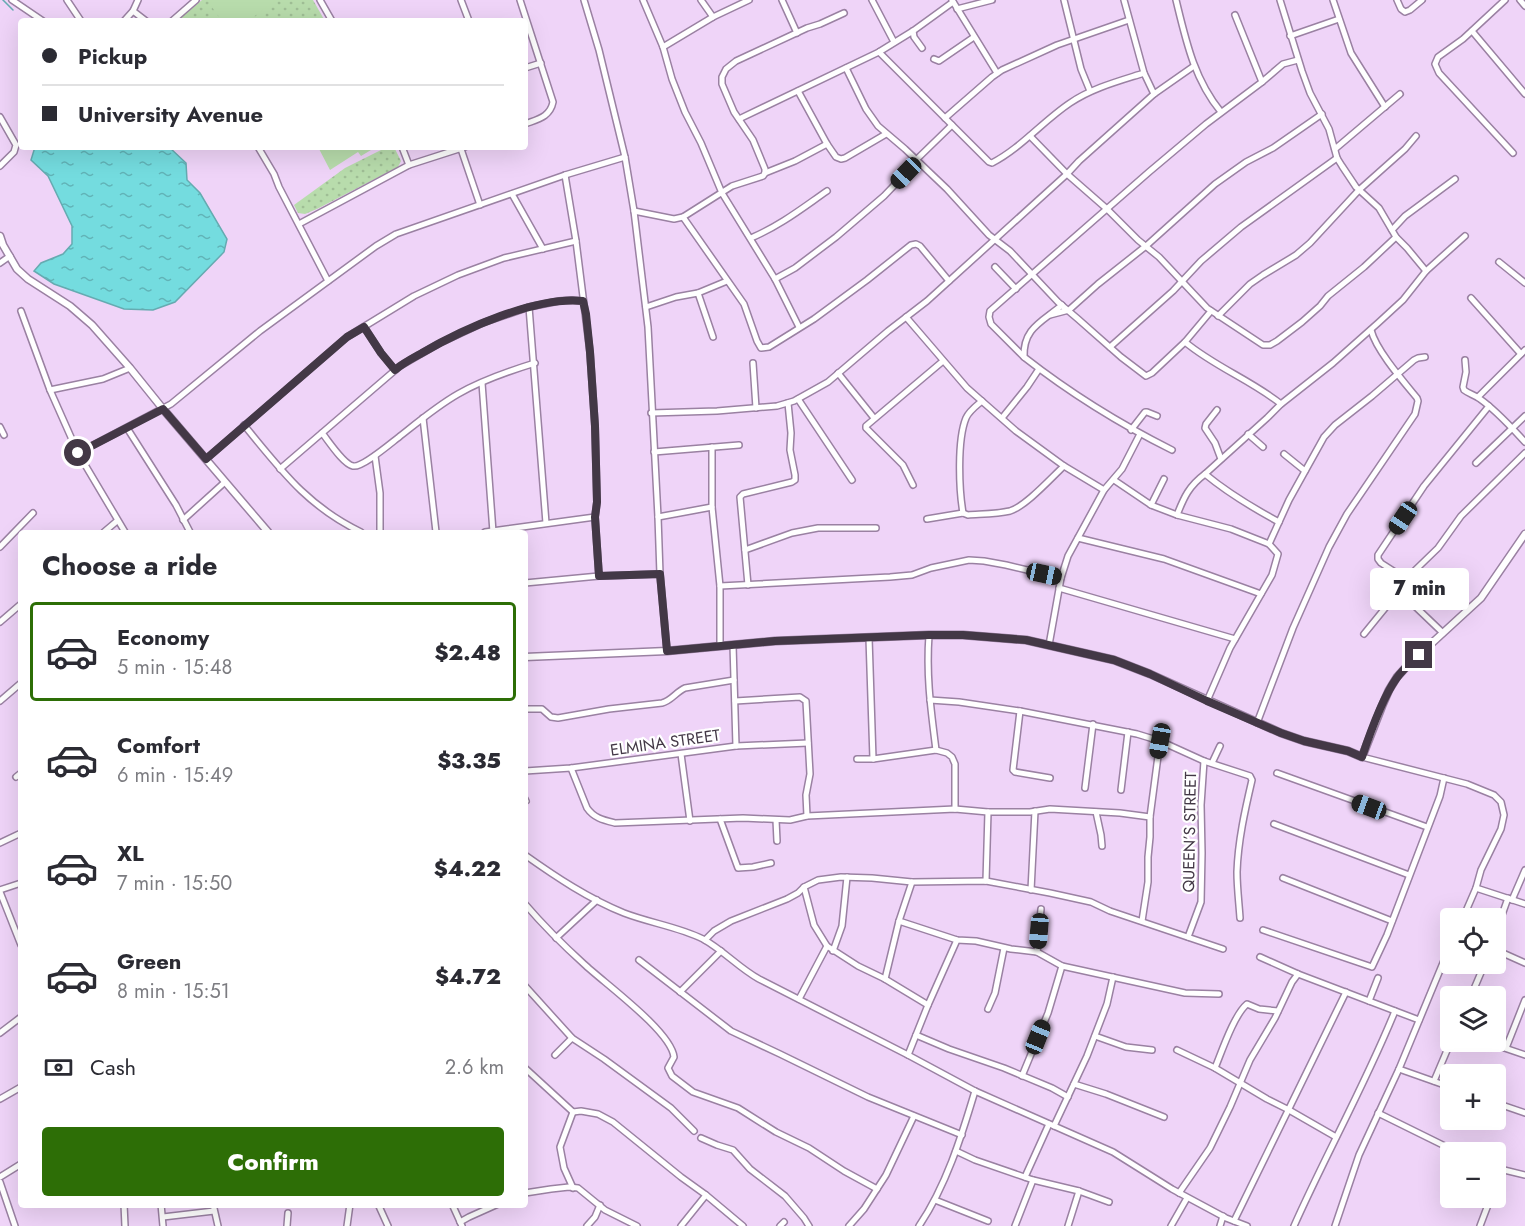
<!DOCTYPE html>
<meta charset="utf-8">
<style>
body{margin:0;font-family:Jost,sans-serif;background:#f2f2f3;color:#2b2b33;height:100vh;display:flex;flex-direction:column;font-size:22px;white-space:nowrap}
*{box-sizing:border-box;margin:0}
p{font-size:20px;color:#7c7c81}
.icon{flex:none;width:33px;height:33px;fill:none;stroke:currentColor;stroke-width:2;stroke-linecap:round;stroke-linejoin:round}
.map{position:relative;flex:1;overflow:hidden}
.side{position:absolute;left:18px;top:530px;width:510px;height:678px;display:flex;flex-direction:column;background:#fff;border-radius:6px;box-shadow:0 6px 24px #0002}
.side>*{flex:none}
.hud{position:absolute;left:18px;top:18px;width:510px;height:132px;border-radius:6px;box-shadow:0 6px 24px #0002;display:grid;align-content:center;height:132px;padding:0 24px;background:#fff}
.buttons{position:absolute;left:1440px;top:908px;display:grid;gap:12px}
.buttons a{display:grid;place-items:center;width:66px;height:66px;border-radius:6px;background:#fff;box-shadow:0 6px 24px #0002;font-size:30px}
.end{position:absolute;width:27px;height:27px;margin:-14px;border:8px solid #433846;background:#fff;box-shadow:0 0 0 3px #fff}
.from{border-radius:50%}
.bubble{position:absolute;height:42px;border-radius:6px;background:#fff;box-shadow:0 6px 24px #0002;font-size:20px;font-weight:800;line-height:42px;text-align:center}
.car{position:absolute;width:18px;height:36px;margin:-18px -9px;border-radius:8px;box-shadow:0 0 4px 2px #0007;background:linear-gradient(#222 24%,#8ab4d8 0 40%,#222 0 76%,#8ab4d8 0 86%,#222 0)}
.hud b{display:flex;align-items:center;gap:21px;height:57px;font-size:22px}
.hud b+b{border-top:2px solid #e1e1e2}
.hud i{width:15px;height:15px;background:#2b2b33}
ul{padding:0;list-style:none}
li{display:flex;align-items:center;gap:18px;height:99px;margin:0 12px 9px;padding:0 12px;border:3px solid transparent;border-radius:6px}
li div{flex:1}
li b{display:block;font-size:22px}
li em{font-style:normal;font-weight:800}
li.active{border-color:#2d6e06}
li>.icon{width:54px;height:54px;stroke-width:1.5}
h2{padding:0 24px;font-size:27px;line-height:72px}
.pay{display:flex;align-items:center;gap:15px;height:66px;padding:0 24px;font-size:22px}
.pay p{margin-inline-start:auto}
.cta{display:flex;gap:12px;margin-top:auto;padding:12px 24px}
.cta a{flex:1;height:69px;border-radius:6px;background:#2d6e06;color:#fff;font-size:24px;font-weight:800;line-height:69px;text-align:center}
.map>svg:first-child{display:block}
.park{fill:url(#park-dots)}
.pitch{fill:#b8dcac}
.water{fill:url(#water-ripples);stroke:#65abb1;stroke-width:1.5}
.lines{fill:none;stroke-linecap:round;stroke-linejoin:round}
.stream{stroke:#65abb1;stroke-width:1.5}
.minor-casing{stroke:#9a81a2;stroke-width:8}
.tertiary-casing{stroke:#9a81a2;stroke-width:9}
.minor{stroke:#fff;stroke-width:5}
.tertiary{stroke:#fff;stroke-width:6}
.route{stroke:#433846;stroke-width:8}
.labels{text-anchor:middle;stroke-width:4.5;stroke-linejoin:round;paint-order:stroke}
.street-label{font-size:16px;fill:#433846;stroke:#fff}
</style>
<div class="map">
<svg width="1525" height="1226" viewBox="0 0 1525 1226">
<defs>
<pattern id="park-dots" width="8" height="8" patternUnits="userSpaceOnUse" patternTransform="scale(1.5)"><rect width="8" height="8" fill="#b8dcac"/><path d="M2 2h.1M6 6h.1" fill="none" stroke="#9fbe95" stroke-width="1.8" stroke-linecap="round"/></pattern>
<pattern id="water-ripples" width="26" height="14" patternUnits="userSpaceOnUse" patternTransform="scale(1.5)"><rect width="26" height="14" fill="#74dcdf"/><path d="M2 4q2-2 4 0t4 0M15 11q2-2 4 0t4 0" fill="none" stroke="#61b3b7"/></pattern>
</defs>
<rect width="100%" height="100%" fill="#efd4f8"/>
<g class="park">
<path d="M202 0H313L325 21H176Z"/>
<path d="M387 147H394L401 161 398 167 317 209 305 214 298 213 294 205 345 168Z"/>
</g>
<g class="pitch">
<path d="M213 0H276L248 21H222L209 3Z"/>
<path d="M318 147H376L361 156 358 152 330 170Z"/>
</g>
<path class="water" d="M35 147H158L159 149 169 147 186 163 187 180 200 193 227 239 224 252 175 302 153 310 124 309 54 284 34 271 41 263 63 254 72 244V226L48 176 31 160Z"/>
<g class="lines">
<path class="stream" d="M3 0 13 10"/>
<defs>
<g id="minor">
<path d="M12 0 43 21"/>
<path d="M67 0 81 21"/>
<path d="M320 0 332 21"/>
<path d="M461 0 469 21"/>
<path d="M520 0 553 102C550 117 538 119 525 124"/>
<path d="M584 0 599 50 625 157 634 211 648 327 658 517 660 574 667 651"/>
<path d="M643 0 663 47 672 79 685 112 701 143 722 193 775 279 799 327"/>
<path d="M701 0 713 17"/>
<path d="M782 0 797 33"/>
<path d="M872 0 894 42"/>
<path d="M952 0 997 73"/>
<path d="M1064 0 1081 69 1090 91"/>
<path d="M1124 0 1144 73 1154 94"/>
<path d="M1176 0C1186 41 1194 79 1221 112"/>
<path d="M1280 0 1302 71 1310 93 1329 129 1337 158 1342 166 1356 187 1379 208 1396 237 1407 248 1426 271"/>
<path d="M1333 0 1351 53 1385 107"/>
<path d="M1397 0 1401 9 1405 12 1410 10 1422 0"/>
<path d="M1505 0 1463 39 1438 57 1435 64 1439 73 1513 153"/>
<path d="M1520 0 1525 6"/>
<path d="M957 9 992 0"/>
<path d="M133 11 146 21"/>
<path d="M1235 15 1262 82"/>
<path d="M124 21 133 11 138 0"/>
<path d="M172 21 196 0"/>
<path d="M913 31 914 37 922 48"/>
<path d="M1472 31 1525 94"/>
<path d="M1290 36 1339 19"/>
<path d="M663 47 713 17 749 0"/>
<path d="M879 52 989 162 992 163C1021 148 1043 121 1070 103 1092 88 1119 81 1144 73"/>
<path d="M934 59 939 61 974 37"/>
<path d="M525 68 541 63"/>
<path d="M846 68 866 109 878 126 905 149 947 189 989 235 1010 251 1058 302 1078 319 1121 357 1146 376 1152 373 1185 342 1211 311"/>
<path d="M798 91 827 144 836 157 841 159 845 158 886 134"/>
<path d="M0 117 16 145 14 152 0 166"/>
<path d="M945 118 992 77 1002 70 1057 45 1129 20"/>
<path d="M739 119 879 52 913 31 953 2"/>
<path d="M1030 136 1067 174 1107 209 1138 240 1159 257 1207 308 1263 345H1270L1277 341 1302 322 1320 306 1328 296 1364 267 1396 237"/>
<path d="M258 147 274 174 279 187 328 281"/>
<path d="M402 147 409 165"/>
<path d="M461 149 480 205"/>
<path d="M1335 149 1400 94"/>
<path d="M765 173V169L753 140 734 112 722 84V77L726 69 736 61 807 28 820 24 844 13"/>
<path d="M565 175 576 241 590 352 595 426 597 502 595 517 599 576"/>
<path d="M512 194 543 249"/>
<path d="M634 211 674 219 683 217 732 186 763 176 765 173 795 161 827 144"/>
<path d="M683 217 744 304 757 341 761 348 769 347 814 319 867 280 911 245 916 244 920 246 949 281"/>
<path d="M299 224 409 165 465 147"/>
<path d="M1392 230 1405 216 1455 179"/>
<path d="M751 238C781 225 801 209 827 191"/>
<path d="M1499 262 1525 283"/>
<path d="M0 263 10 256"/>
<path d="M995 267 1016 289"/>
<path d="M775 279 795 268 836 237 884 196 906 173 916 160 952 125"/>
<path d="M698 293 713 337"/>
<path d="M1471 298 1521 354"/>
<path d="M1062 305C1042 322 1023 328 1024 357 1070 393 1120 424 1172 450"/>
<path d="M529 307 546 523"/>
<path d="M646 307 676 297 698 293 727 281"/>
<path d="M21 311 50 390 78 453 125 532"/>
<path d="M1050 315 1069 310 1098 284 1146 246 1215 184 1246 162 1273 148 1322 114"/>
<path d="M1218 316 1250 284 1263 275 1296 255 1310 243 1359 190 1405 149 1416 136"/>
<path d="M906 317 967 388 1016 431 1064 466 1104 490"/>
<path d="M364 327 381 353 395 370"/>
<path d="M1185 342C1215 367 1251 380 1281 404"/>
<path d="M1110 347 1173 291 1201 261 1241 227 1337 158"/>
<path d="M1024 357 991 324 989 317 990 311 1149 172 1206 124 1262 82 1283 64 1298 60"/>
<path d="M1465 360 1466 372 1463 387 1464 390C1469 394 1475 395 1480 399 1497 411 1511 427 1525 442"/>
<path d="M753 363 756 408"/>
<path d="M838 373 874 418"/>
<path d="M482 383 493 532"/>
<path d="M50 390 103 379 130 368"/>
<path d="M1478 397 1525 350"/>
<path d="M798 399 852 480"/>
<path d="M1217 410 1206 424 1205 428 1215 443 1221 459"/>
<path d="M651 413 717 411 777 406 794 401 828 382 888 331 927 301 1067 174 1079 161 1154 94 1194 66"/>
<path d="M423 418 436 532"/>
<path d="M1002 418 1027 387 1039 369"/>
<path d="M244 425C281 470 307 506 361 532"/>
<path d="M0 427 4 435"/>
<path d="M127 428 176 505 190 532"/>
<path d="M1131 430 1145 412H1147L1157 416"/>
<path d="M322 433C328 440 343 464 353 466 362 468 391 443 399 437 418 422 437 406 458 394 482 380 509 371 535 363"/>
<path d="M1248 434 1263 447"/>
<path d="M712 447V507L720 586V646"/>
<path d="M654 452 739 445"/>
<path d="M78 453 171 404 260 331 376 246 396 234 565 175 625 157"/>
<path d="M1284 454 1305 471"/>
<path d="M375 456 380 493V532"/>
<path d="M206 459 347 337 414 296 458 275 504 258 576 241"/>
<path d="M1476 463 1525 416"/>
<path d="M280 469 400 366 438 344 485 322 529 307 559 301 571 300 583 301"/>
<path d="M1205 474C1228 493 1253 508 1279 522"/>
<path d="M1114 480 1151 505 1177 515 1231 529 1269 544 1278 554 1272 575 1230 648 1207 701"/>
<path d="M913 485 903 465 866 428V426L943 361"/>
<path d="M1151 505 1164 479"/>
<path d="M963 513C959 490 957 440 966 418 969 411 976 406 982 401"/>
<path d="M1177 515C1184 497 1189 486 1205 474L1267 418 1281 404 1333 363 1378 323 1403 300 1426 271 1465 236"/>
<path d="M658 517 712 507"/>
<path d="M927 519 963 513 968 515C981 514 997 514 1010 511 1026 506 1051 478 1064 466"/>
<path d="M183 520 225 482"/>
<path d="M104 532 117 521"/>
<path d="M485 532 595 517"/>
<path d="M1078 538 1164 559 1261 594"/>
<path d="M1269 544 1289 500 1324 437 1335 425 1372 396 1414 360 1418 358 1425 357"/>
<path d="M0 547 33 513"/>
<path d="M745 550 792 533 818 528H876"/>
<path d="M1406 579 1381 563 1378 559V555L1424 486 1489 406"/>
<path d="M525 583 599 576 660 574"/>
<path d="M748 585 740 497 743 494 792 482 795 480V475L790 450 791 433 788 403"/>
<path d="M720 586 890 577 912 575 931 568 969 560 984 561 1006 565 1061 578"/>
<path d="M1059 588 1235 639"/>
<path d="M1399 591 1443 633"/>
<path d="M0 622 21 604"/>
<path d="M1364 634 1399 591 1406 579 1438 548 1461 516 1525 453"/>
<path d="M929 635C926 676 931 710 936 750"/>
<path d="M869 638 873 759"/>
<path d="M733 645 736 746"/>
<path d="M1049 645 1061 578 1068 556 1104 490 1122 469 1140 434"/>
<path d="M930 700 959 702 1020 711 1137 734 1160 741 1204 761 1250 776 1252 780C1245 810 1238 841 1237 872 1237 887 1239 903 1240 918"/>
<path d="M0 701 21 683"/>
<path d="M735 701 800 697 806 701 810 774 806 795 807 816"/>
<path d="M525 709H542L551 717 558 718 609 709 662 703C671 701 676 692 685 688L734 680"/>
<path d="M1020 711 1013 770 1015 772 1050 778"/>
<path d="M1257 723 1293 628 1329 547 1347 514 1415 414 1418 401 1417 398C1403 381 1376 350 1371 330"/>
<path d="M681 754 690 821"/>
<path d="M1362 757 1467 784 1494 795 1501 802 1504 815 1501 829 1481 870 1476 888 1463 918"/>
<path d="M857 759H873L936 750 947 753 952 757 955 764V809"/>
<path d="M1212 763 1220 746"/>
<path d="M571 768 587 808C594 818 603 820 615 823L743 818 790 820 807 816 955 809 988 812H1030L1050 809 1120 813 1150 817"/>
<path d="M525 771 571 768 736 746 808 743"/>
<path d="M1277 773 1427 827"/>
<path d="M16 777 21 773"/>
<path d="M1085 788 1093 724"/>
<path d="M1121 790 1128 732"/>
<path d="M525 799 526 801"/>
<path d="M1096 812 1101 835 1102 846"/>
<path d="M720 819 738 868 753 867 771 863"/>
<path d="M776 820 777 841"/>
<path d="M1274 824 1409 875"/>
<path d="M0 843 21 833"/>
<path d="M525 855C556 877 589 899 624 913 650 923 679 927 703 939 723 950 739 968 759 979L908 1055 975 1091 1113 1152 1172 1189 1226 1218 1247 1226"/>
<path d="M1283 878 1392 921"/>
<path d="M986 881 988 812"/>
<path d="M804 887 814 925 827 946"/>
<path d="M1476 888 1525 904"/>
<path d="M0 890 21 883"/>
<path d="M1031 890 1035 811"/>
<path d="M0 892 21 945"/>
<path d="M1512 900 1525 870"/>
<path d="M525 904C543 925 563 945 584 964 604 983 671 1031 674 1057L668 1068 672 1076 693 1092 738 1108 776 1132 809 1148 844 1171 877 1189"/>
<path d="M899 921 957 940 976 941 1011 949 1037 952 1062 966 1185 993 1219 994"/>
<path d="M1142 921 1148 882V857L1150 837V817L1160 741"/>
<path d="M1263 930 1372 967 1387 935 1440 796 1444 778"/>
<path d="M1496 932 1508 898"/>
<path d="M1188 937 1201 902 1202 853 1201 805 1204 761"/>
<path d="M556 938 597 900"/>
<path d="M705 940 714 931 731 921 787 899 798 893 804 887 818 880 841 877 872 878 912 882 986 881 1050 893 1091 902 1110 911 1223 949"/>
<path d="M1496 950 1525 963"/>
<path d="M833 951 842 926 847 877"/>
<path d="M1037 952 1041 909"/>
<path d="M1260 957 1298 974 1419 1020"/>
<path d="M639 960 731 1031 780 1054 868 1097 962 1135"/>
<path d="M885 979 899 921 912 882"/>
<path d="M525 986 572 1038 604 1059 671 1108 694 1131"/>
<path d="M680 992 721 951"/>
<path d="M1471 996 1485 963"/>
<path d="M799 999 827 946 858 966 885 979 928 1005 908 1055"/>
<path d="M1369 1001 1378 978"/>
<path d="M928 1005 957 940"/>
<path d="M988 1009 995 993 1004 948"/>
<path d="M0 1033 21 1017"/>
<path d="M916 1035 949 1049 1004 1068 1052 1088 1068 1097"/>
<path d="M1095 1036 1126 1047 1152 1050"/>
<path d="M1484 1041 1525 1055"/>
<path d="M1506 1048 1525 1000"/>
<path d="M1177 1050 1215 1068 1267 1099 1289 1110 1336 1137"/>
<path d="M555 1055 572 1038"/>
<path d="M525 1068 573 1112"/>
<path d="M1215 1068C1222 1051 1234 1015 1247 1004L1259 1009 1278 1011"/>
<path d="M1399 1069 1450 1087"/>
<path d="M1022 1076 1048 1013 1062 966"/>
<path d="M1434 1081 1451 1041"/>
<path d="M1074 1084 1106 1094 1164 1117"/>
<path d="M0 1099 21 1087"/>
<path d="M1496 1103 1525 1113"/>
<path d="M573 1112 581 1111 598 1114 613 1122 681 1177 706 1195 743 1226"/>
<path d="M573 1112 560 1147 564 1168 573 1188"/>
<path d="M1378 1113 1457 1152"/>
<path d="M1054 1126 1087 1056 1107 1004 1113 977"/>
<path d="M701 1138 717 1145 733 1150 750 1169 785 1196 804 1218 809 1226"/>
<path d="M956 1151 975 1160 1033 1180 1079 1191 1109 1202"/>
<path d="M1496 1168 1525 1175"/>
<path d="M0 1177 21 1164"/>
<path d="M1025 1177 1049 1124"/>
<path d="M0 1182 15 1226"/>
<path d="M1496 1185 1501 1170"/>
<path d="M525 1193 551 1189 569 1187 578 1188 605 1210 637 1226"/>
<path d="M1179 1193 1210 1148 1230 1107 1250 1060 1275 1018 1292 982 1298 974"/>
<path d="M935 1200 988 1221"/>
<path d="M124 1204 125 1226"/>
<path d="M161 1204 163 1226"/>
<path d="M213 1204 218 1226"/>
<path d="M378 1204 388 1226"/>
<path d="M452 1204 462 1226"/>
<path d="M163 1217 214 1211"/>
<path d="M1234 1221 1346 992"/>
<path d="M460 1222 469 1217 498 1204"/>
<path d="M287 1226 288 1213"/>
<path d="M347 1226 350 1204"/>
<path d="M587 1226 595 1217 600 1205"/>
<path d="M681 1226 706 1195"/>
<path d="M780 1226 784 1222"/>
<path d="M849 1226 864 1209 886 1175 914 1116"/>
<path d="M919 1226C946 1186 961 1138 975 1091"/>
<path d="M1015 1226 1033 1180"/>
<path d="M1068 1226 1079 1191"/>
<path d="M1171 1226 1187 1198"/>
<path d="M1220 1226 1223 1216"/>
<path d="M1294 1226C1326 1154 1365 1085 1395 1011"/>
<path d="M1335 1226 1359 1155 1399 1069 1450 946"/>
<path d="M1480 1226 1491 1197"/>
</g>
<g id="tertiary">
<path d="M0 236 3 245 17 269 28 279 70 306 92 325 130 368 163 409 268 532"/>
<path d="M525 657 667 651 775 641 929 635H963L1026 640 1114 660 1150 674 1281 733 1304 741 1348 751 1362 757 1382 706 1389 690 1397 677 1408 665 1481 598 1525 534"/>
</g>
</defs>
<use href="#minor" class="minor-casing"/>
<use href="#tertiary" class="tertiary-casing"/>
<use href="#minor" class="minor"/>
<use href="#tertiary" class="tertiary"/>
</g>
<g class="lines">
<path class="route" d="M78 453 163 409 206 459 347 337 364 327 381 353 395 370C403 363 413 358 422 353 463 329 536 296 583 301L586 314 590 352 595 426 597 502 595 517 599 576 660 574 667 651 775 641 929 635H963L1026 640 1114 660 1150 674 1207 701 1281 733 1304 741 1348 751 1362 757C1370 733 1382 699 1396 679 1402 670 1410 663 1419 655"/>
</g>
<g class="labels">
<g class="street-label">
<text transform="translate(665 742) rotate(-8)" y="6">ELMINA STREET</text>
<text transform="translate(1189 832) rotate(-89)" y="6">QUEEN’S STREET</text>
</g>
</g>
</svg>
<div class="buttons">
<a><svg class="icon" aria-label="locate" viewBox="0 0 24 24"><circle cx="12" cy="12" r="6"/><path d="M12 2v4M12 18v4M2 12h4M18 12h4"/></svg></a>
<a><svg class="icon" aria-label="layers" viewBox="0 0 24 24"><path d="M12 4l9 5-9 5-9-5zM3 14l9 5 9-5"/></svg></a>
<a>+</a>
<a>−</a>
</div>
<i class="end from" style="left:78px;top:453px"></i>
<i class="end" style="left:1419px;top:655px"></i>
<div class="bubble" style="left:1370px;top:568px;width:99px">7 min</div>
<i class="car" style="left:906px;top:173px;rotate:224deg"></i>
<i class="car" style="left:1403px;top:518px;rotate:214deg"></i>
<i class="car" style="left:1044px;top:574px;rotate:102deg"></i>
<i class="car" style="left:1160px;top:741px;rotate:190deg"></i>
<i class="car" style="left:1369px;top:807px;rotate:290deg"></i>
<i class="car" style="left:1039px;top:931px;rotate:185deg"></i>
<i class="car" style="left:1038px;top:1037px;rotate:22deg"></i>
<div class="hud">
<b><i class="from"></i>Pickup</b>
<b><i></i>University Avenue</b>
</div>
<section class="side">
<h2>Choose a ride</h2>
<ul>
<li class="active"><svg class="icon" aria-label="car" viewBox="0 0 24 24"><path d="M5 17H2v-5l4-1 3-4h7l3 4 3 1v5h-3M9 17h6M6 11h13"/><circle cx="7" cy="17" r="2"/><circle cx="17" cy="17" r="2"/></svg><div><b>Economy</b><p>5 min · 15:48</p></div><em>$2.48</em></li>
<li><svg class="icon" aria-label="car" viewBox="0 0 24 24"><path d="M5 17H2v-5l4-1 3-4h7l3 4 3 1v5h-3M9 17h6M6 11h13"/><circle cx="7" cy="17" r="2"/><circle cx="17" cy="17" r="2"/></svg><div><b>Comfort</b><p>6 min · 15:49</p></div><em>$3.35</em></li>
<li><svg class="icon" aria-label="car" viewBox="0 0 24 24"><path d="M5 17H2v-5l4-1 3-4h7l3 4 3 1v5h-3M9 17h6M6 11h13"/><circle cx="7" cy="17" r="2"/><circle cx="17" cy="17" r="2"/></svg><div><b>XL</b><p>7 min · 15:50</p></div><em>$4.22</em></li>
<li><svg class="icon" aria-label="car" viewBox="0 0 24 24"><path d="M5 17H2v-5l4-1 3-4h7l3 4 3 1v5h-3M9 17h6M6 11h13"/><circle cx="7" cy="17" r="2"/><circle cx="17" cy="17" r="2"/></svg><div><b>Green</b><p>8 min · 15:51</p></div><em>$4.72</em></li>
</ul>
<div class="pay"><svg class="icon" aria-label="cash" viewBox="0 0 24 24"><path d="M3 7h18v10H3z"/><circle cx="12" cy="12" r="2"/></svg>Cash<p>2.6 km</p></div>
<div class="cta"><a>Confirm</a></div>
</section>
</div>
